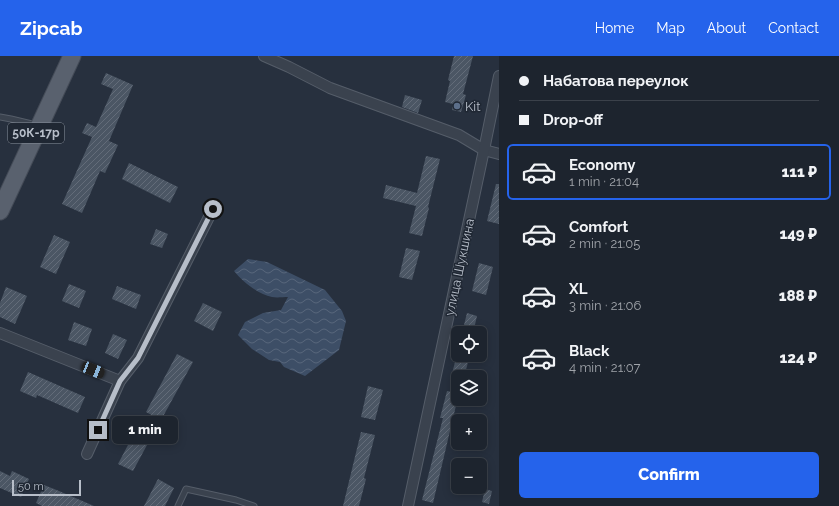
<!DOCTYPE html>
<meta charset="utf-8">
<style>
body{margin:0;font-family:Raleway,sans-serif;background:#2a303a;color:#f1f3f6;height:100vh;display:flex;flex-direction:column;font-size:15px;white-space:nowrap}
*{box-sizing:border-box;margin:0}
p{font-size:13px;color:#a0a4aa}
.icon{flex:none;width:22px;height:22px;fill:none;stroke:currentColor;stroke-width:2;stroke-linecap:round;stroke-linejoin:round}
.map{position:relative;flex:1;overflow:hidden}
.side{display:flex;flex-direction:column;background:#1d242e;width:340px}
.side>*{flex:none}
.top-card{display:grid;align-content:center;height:88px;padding:0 20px;background:#1d242e}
.buttons{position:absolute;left:451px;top:270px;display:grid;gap:8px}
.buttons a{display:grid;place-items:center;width:36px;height:36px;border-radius:6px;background:#1d242e;box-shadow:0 2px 10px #0003,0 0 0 1px #3b414a;font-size:20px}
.scale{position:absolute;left:12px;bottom:10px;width:69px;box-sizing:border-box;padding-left:4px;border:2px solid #b7bec9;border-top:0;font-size:11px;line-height:14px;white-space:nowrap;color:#b7bec9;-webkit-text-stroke:3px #1f2733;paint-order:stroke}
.end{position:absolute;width:18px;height:18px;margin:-9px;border:5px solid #b7bec9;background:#111;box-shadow:0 0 0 2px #111}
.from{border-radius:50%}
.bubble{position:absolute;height:28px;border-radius:6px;background:#1d242e;box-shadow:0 2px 10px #0003,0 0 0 1px #3b414a;font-size:13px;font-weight:800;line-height:28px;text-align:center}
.car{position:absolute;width:12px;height:24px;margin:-12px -6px;border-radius:5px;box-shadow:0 0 3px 1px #0007;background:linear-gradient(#222 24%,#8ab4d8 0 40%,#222 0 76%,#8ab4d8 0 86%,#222 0)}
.top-card b{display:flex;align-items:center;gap:14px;height:38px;font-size:15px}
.top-card b+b{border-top:1px solid #3b414a}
.top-card i{width:10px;height:10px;background:#f1f3f6}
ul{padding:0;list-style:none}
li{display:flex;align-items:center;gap:12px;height:56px;margin:0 8px 6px;padding:0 12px;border:2px solid transparent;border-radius:6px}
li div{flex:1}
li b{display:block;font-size:15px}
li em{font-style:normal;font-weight:800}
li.selected{border-color:#2563eb}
li>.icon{width:36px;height:36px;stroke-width:1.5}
.action{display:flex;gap:8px;margin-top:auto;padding:8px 20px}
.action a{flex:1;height:46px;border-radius:6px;background:#2563eb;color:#fff;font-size:16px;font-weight:800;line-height:46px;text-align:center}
header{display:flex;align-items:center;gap:24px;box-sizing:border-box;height:56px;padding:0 20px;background:#2563eb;color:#fff}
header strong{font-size:19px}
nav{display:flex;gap:22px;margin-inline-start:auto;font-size:14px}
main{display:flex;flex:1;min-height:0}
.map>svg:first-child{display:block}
.water{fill:url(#water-waves)}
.building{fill:url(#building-hatch)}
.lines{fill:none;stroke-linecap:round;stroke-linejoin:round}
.service-casing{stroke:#555d69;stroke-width:7}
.minor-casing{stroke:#555d69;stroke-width:12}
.primary-casing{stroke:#444b57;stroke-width:19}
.service{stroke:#3a424e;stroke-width:5}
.minor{stroke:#3a424e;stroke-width:10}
.primary{stroke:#59616e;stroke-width:17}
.route{stroke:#b7bec9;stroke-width:5}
.service-dot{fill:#5c6f8a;stroke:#1f2733;stroke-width:1.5}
.labels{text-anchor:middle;stroke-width:3;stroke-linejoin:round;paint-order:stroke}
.shield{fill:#1f2733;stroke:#89919c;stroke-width:1}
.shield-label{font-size:12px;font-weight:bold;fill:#b7bec9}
.poi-label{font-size:13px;fill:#b7bec9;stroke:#1f2733;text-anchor:start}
.street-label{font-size:13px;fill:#b7bec9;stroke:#1f2733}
</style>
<header>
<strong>Zipcab</strong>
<nav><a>Home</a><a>Map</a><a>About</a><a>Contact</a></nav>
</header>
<main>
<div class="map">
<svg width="499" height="450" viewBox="0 0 499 450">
<defs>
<pattern id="water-waves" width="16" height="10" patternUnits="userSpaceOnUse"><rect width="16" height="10" fill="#3d4e66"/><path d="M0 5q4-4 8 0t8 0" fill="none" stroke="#57667b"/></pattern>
<pattern id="building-hatch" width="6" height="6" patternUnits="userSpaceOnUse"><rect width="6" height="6" fill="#4b5664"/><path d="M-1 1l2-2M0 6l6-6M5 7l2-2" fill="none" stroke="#636c79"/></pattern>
</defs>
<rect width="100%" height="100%" fill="#27303e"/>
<path class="water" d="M248 203 267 206 325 234 342 255 346 265 339 294 305 320 284 311 280 306 269 304 252 293 238 279 245 266 263 257 281 254 288 241C283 241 277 242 272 241 258 238 243 226 234 215Z"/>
<g class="building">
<path d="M454 0H473L463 38 466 39 461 56 452 54 453 48 445 46 450 25 448 24Z"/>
<path d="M106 17 133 29 109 85 118 89 105 117 100 115 82 157 62 148 92 81 82 77 87 67 96 71 113 33 101 28Z"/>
<path d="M405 39 422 44 418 57 402 51Z"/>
<path d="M426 100 440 103 428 151 429 152 422 180 409 177 416 150 383 142 386 129 417 137Z"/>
<path d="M129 107 178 131 170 147 122 123Z"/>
<path d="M496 128H499V168L487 165Z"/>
<path d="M156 173 168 178 162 192 150 188Z"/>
<path d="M54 179 70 186 56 218 40 211Z"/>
<path d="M406 192 420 195 412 224 399 221Z"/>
<path d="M479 207 493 211 486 239 472 235Z"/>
<path d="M69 228 86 235 79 252 62 245Z"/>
<path d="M117 230 141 239 136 253 112 243Z"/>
<path d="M6 231 27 240 15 268 0 261V247Z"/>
<path d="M203 247 222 256 213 275 194 265Z"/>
<path d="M467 257 477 260 473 277H462Z"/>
<path d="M74 266 92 273 86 290 68 284Z"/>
<path d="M113 278 127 284 118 303 105 297Z"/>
<path d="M177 298 193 306 161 364 146 356Z"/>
<path d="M457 299H470L464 321H451Z"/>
<path d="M28 316 85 341 78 357 37 339 36 342 20 335Z"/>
<path d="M368 330 383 334 375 364 361 361Z"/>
<path d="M447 335 458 337V341L433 447 422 444 443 362H440Z"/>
<path d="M139 368 154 376 133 415 118 408Z"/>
<path d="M361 376 375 379 364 422 366 423 359 450H343Z"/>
<path d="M0 415 10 420 12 415 29 423 21 441 0 432Z"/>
<path d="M158 423 174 432 165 450H144Z"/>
<path d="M44 429 59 435 94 450H42L36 447Z"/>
<path d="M485 433 492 435 489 448 482 446Z"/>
</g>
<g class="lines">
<defs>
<g id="service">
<path d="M0 61 11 63 36 69"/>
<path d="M178 450 186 433 236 444 254 450"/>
</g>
<g id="minor">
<path d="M264 0 289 11 330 32 459 79 484 94 499 98"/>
<path d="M0 277 120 325 138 302 213 153"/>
<path d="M87 398 120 325"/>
<path d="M408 450 484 94 499 20"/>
</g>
<path id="primary" d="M0 155 72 0"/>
</defs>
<use href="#service" class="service-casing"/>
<use href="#minor" class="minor-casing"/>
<use href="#primary" class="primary-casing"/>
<use href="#service" class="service"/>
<use href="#minor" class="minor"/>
<use href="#primary" class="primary"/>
</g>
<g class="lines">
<path class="route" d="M98 374 120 325 138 302 213 153"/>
</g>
<circle class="service-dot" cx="457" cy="50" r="4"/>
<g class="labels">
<rect class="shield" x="8" y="67" width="56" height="20" rx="3"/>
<g class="shield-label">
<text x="36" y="81">50К-17р</text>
</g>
<g class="poi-label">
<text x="465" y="55">Kit</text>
</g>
<g class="street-label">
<text transform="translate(459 211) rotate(-78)" y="5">улица Шукшина</text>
</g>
</g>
</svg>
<div class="buttons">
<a><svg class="icon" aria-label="locate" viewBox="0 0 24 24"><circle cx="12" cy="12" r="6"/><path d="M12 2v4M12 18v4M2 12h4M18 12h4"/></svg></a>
<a><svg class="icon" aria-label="layers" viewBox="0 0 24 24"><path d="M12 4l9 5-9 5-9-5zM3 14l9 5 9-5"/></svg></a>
<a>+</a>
<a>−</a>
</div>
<div class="scale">50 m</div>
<i class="end from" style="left:213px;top:153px"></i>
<i class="end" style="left:98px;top:374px"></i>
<div class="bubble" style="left:112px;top:360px;width:66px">1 min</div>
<i class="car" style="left:93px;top:314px;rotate:112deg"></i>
</div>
<section class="side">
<div class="top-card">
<b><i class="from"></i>Набатова переулок</b>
<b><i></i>Drop-off</b>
</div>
<ul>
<li class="selected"><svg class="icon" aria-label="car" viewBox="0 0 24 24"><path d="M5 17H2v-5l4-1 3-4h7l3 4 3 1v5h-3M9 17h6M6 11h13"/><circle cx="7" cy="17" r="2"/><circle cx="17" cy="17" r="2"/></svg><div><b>Economy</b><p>1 min · 21:04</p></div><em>111 ₽</em></li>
<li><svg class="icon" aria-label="car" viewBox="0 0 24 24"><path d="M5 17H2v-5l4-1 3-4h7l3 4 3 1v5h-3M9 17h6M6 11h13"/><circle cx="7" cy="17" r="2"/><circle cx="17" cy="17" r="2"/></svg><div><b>Comfort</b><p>2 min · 21:05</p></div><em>149 ₽</em></li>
<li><svg class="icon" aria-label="car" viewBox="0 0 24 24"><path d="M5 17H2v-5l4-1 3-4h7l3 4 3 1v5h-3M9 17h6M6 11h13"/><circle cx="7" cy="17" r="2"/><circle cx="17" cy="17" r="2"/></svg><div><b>XL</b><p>3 min · 21:06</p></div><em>188 ₽</em></li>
<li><svg class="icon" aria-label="car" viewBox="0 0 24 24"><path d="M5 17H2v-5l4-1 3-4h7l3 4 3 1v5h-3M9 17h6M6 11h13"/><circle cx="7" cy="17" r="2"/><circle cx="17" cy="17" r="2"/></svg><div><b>Black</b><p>4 min · 21:07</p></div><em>124 ₽</em></li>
</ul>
<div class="action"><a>Confirm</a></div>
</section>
</main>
